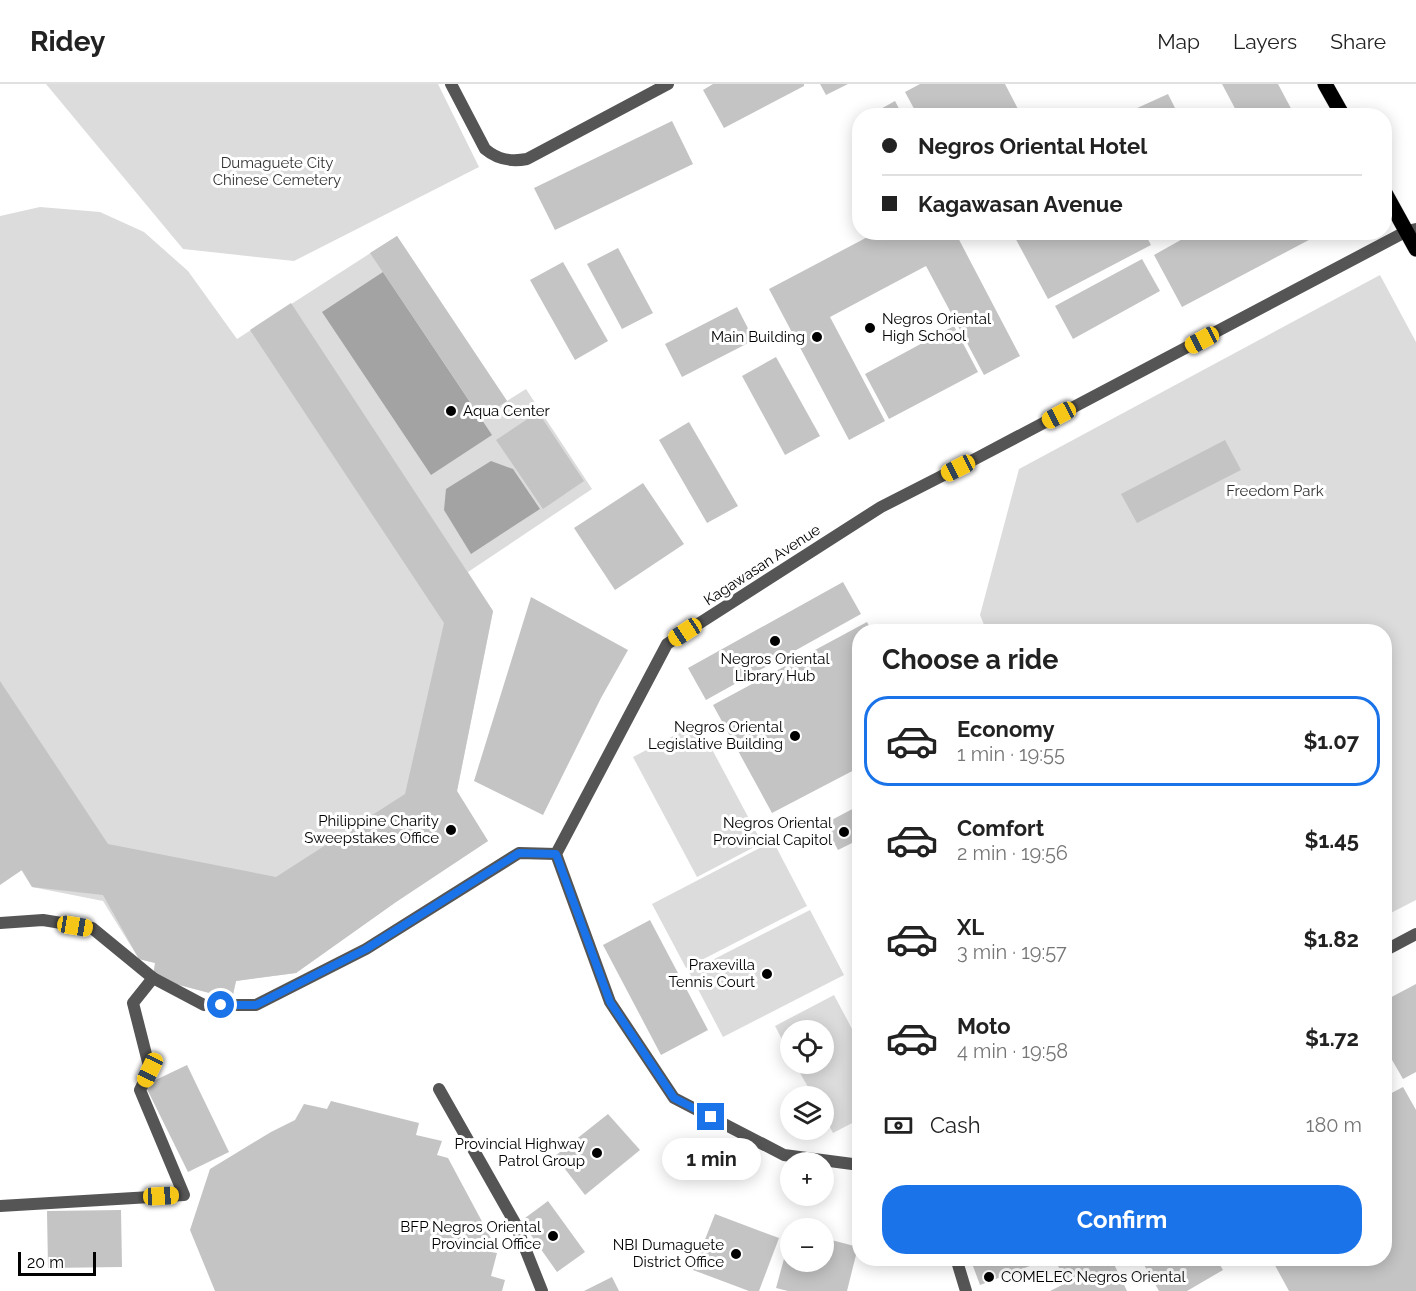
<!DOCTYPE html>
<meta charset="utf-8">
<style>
body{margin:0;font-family:Raleway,sans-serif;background:#f6f6f6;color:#222;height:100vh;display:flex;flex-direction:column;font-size:22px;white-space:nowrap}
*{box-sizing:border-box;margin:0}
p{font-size:20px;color:#767676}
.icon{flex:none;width:33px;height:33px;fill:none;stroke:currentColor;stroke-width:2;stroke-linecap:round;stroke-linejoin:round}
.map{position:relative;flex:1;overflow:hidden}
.sheet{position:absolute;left:852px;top:540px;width:540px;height:642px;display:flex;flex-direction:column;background:#fff;border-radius:24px;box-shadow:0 3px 15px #0003}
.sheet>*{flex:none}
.guide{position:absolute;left:852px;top:24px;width:540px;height:132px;border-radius:24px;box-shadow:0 3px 15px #0003;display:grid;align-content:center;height:132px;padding:0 30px;background:#fff}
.controls{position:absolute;left:780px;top:936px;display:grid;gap:12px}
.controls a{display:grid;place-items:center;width:54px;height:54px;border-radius:50%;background:#fff;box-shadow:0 3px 15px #0003;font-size:30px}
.scale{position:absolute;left:18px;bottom:15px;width:78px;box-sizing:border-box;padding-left:6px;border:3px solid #000;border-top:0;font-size:16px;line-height:21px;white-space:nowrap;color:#000;-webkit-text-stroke:4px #fff;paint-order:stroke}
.end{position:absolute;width:27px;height:27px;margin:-14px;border:8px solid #1a73e8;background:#fff;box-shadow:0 0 0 3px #fff}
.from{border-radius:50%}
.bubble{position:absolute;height:42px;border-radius:21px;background:#fff;box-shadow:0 3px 15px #0003;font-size:20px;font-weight:700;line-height:42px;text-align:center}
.car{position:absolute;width:18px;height:36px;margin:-18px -9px;border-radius:8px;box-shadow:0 0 4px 2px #0007;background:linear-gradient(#f5c518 24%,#345 0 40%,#f5c518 0 76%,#345 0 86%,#f5c518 0)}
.guide b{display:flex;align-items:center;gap:21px;height:57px;font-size:22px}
.guide b+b{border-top:2px solid #e0e0e0}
.guide i{width:15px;height:15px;background:#222}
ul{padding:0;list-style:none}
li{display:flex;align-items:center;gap:18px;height:90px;margin:0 12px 9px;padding:0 18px;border:3px solid transparent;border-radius:24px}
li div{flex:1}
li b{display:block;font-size:22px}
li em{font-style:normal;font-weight:700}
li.selected{border-color:#1a73e8}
li>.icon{width:54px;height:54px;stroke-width:1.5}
h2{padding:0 30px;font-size:27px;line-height:72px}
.pay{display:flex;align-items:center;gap:15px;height:66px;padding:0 30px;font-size:22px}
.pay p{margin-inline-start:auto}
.action{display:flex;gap:12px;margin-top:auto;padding:12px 30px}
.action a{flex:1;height:69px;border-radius:24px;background:#1a73e8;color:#fff;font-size:24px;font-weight:700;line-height:69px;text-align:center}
header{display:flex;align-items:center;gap:36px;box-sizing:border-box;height:84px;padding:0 30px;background:#fff;border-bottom:2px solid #e0e0e0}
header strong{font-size:28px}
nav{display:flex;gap:33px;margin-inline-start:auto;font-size:21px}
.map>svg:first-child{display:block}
.green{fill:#dcdcdc}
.water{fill:#a3a3a3}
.building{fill:#c4c4c4}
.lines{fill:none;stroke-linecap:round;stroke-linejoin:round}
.primary-casing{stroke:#dbdbdb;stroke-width:16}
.lane{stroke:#555;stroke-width:12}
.street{stroke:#555;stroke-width:12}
.primary{stroke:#000;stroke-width:15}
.route{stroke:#1a73e8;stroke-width:8}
.poi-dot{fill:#000;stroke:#fff;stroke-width:2}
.labels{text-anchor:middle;stroke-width:6;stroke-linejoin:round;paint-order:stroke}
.park-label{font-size:15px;fill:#333;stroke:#fff}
.poi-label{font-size:15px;fill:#000;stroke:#fff;text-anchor:end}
.street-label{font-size:15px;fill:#000;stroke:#fff}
</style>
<header>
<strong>Ridey</strong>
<nav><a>Map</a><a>Layers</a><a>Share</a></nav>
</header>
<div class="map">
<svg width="1416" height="1207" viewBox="0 0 1416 1207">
<rect width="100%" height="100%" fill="#fff"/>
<g class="green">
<path d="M46 0H438L479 83 294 177 183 165Z"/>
<path d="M40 123 100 128 144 148 188 187 237 255 397 152 507 317 526 305 592 405 468 488 493 527 457 707 488 757 396 818 296 889 236 897 232 915 153 894 155 879 139 875 103 817 32 803 0 753V132Z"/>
<path d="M1380 191 1416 258V816L1385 832 1384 548H987L980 531 1019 385Z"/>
<path d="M698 639 762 759 697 793 633 673Z"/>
<path d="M773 757 807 822 686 884 652 820Z"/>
<path d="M810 826 844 891 723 953 689 888Z"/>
<path d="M834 911 859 958 860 1035 833 1049 824 1032V1012H813L795 980H824V946H790V971L775 942Z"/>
</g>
<g class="water">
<path d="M383 188 492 351 431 391 322 228Z"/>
<path d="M491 377 513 385 540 425 471 470 444 426 446 405Z"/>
</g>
<g class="building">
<path d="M713 0H804V2L724 44 703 6Z"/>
<path d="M820 0H848L826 11Z"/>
<path d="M920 0H1005L1018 25 1005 32H918L905 8Z"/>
<path d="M1222 0H1278L1295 32H1239Z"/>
<path d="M1168 10 1179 32H1138L1135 25Z"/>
<path d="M895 17 903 32H868Z"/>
<path d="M672 37 693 80 555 146 534 104Z"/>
<path d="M877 148H955L1020 272 984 291 926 182 830 233 885 337 849 356 769 205Z"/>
<path d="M1012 148H1144L1151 161 1048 215Z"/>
<path d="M1195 148H1324L1182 223 1154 171Z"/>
<path d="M397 152 507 317 481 334 370 169Z"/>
<path d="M618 164 653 229 622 245 587 180Z"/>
<path d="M1142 175 1160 207 1073 255 1055 222Z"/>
<path d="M563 178 608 257 575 276 530 196Z"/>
<path d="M291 219 493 527 457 707 488 757 396 818 296 889 236 897 232 915 153 894 155 879 139 875 103 811 32 803 22 786 0 801V597L108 760 276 793 405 710 444 539 250 246Z"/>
<path d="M737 223 754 256 682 293 665 260Z"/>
<path d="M954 242 978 288 889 335 865 290Z"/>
<path d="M776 273 820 352 785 371 742 292Z"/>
<path d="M538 328 584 397 543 425 496 356Z"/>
<path d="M689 338 738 422 707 439 659 356Z"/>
<path d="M1225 356 1241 386 1137 439 1121 410Z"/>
<path d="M643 399 684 460 615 506 574 444Z"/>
<path d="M843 498 861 530 706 616 688 584Z"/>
<path d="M531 513 628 566 601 614 543 731 474 697Z"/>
<path d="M867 538 872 548H860V683L772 729 713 621Z"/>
<path d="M860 721V755L838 766 824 740Z"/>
<path d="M650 836 708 946 661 971 603 861Z"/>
<path d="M1416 900V988L1403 995 1384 962V917Z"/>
<path d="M187 981 229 1068 188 1088 145 1001Z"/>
<path d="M1403 1003 1416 1026V1207H1289L1271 1174H1384V1013Z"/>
<path d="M331 1017 419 1039 416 1051 442 1057 437 1071 448 1074 493 1158 491 1168 497 1169 491 1192 505 1196 502 1207H215L190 1146 210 1085 271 1048 295 1036 304 1020 327 1025Z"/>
<path d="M608 1030 640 1066 585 1111 555 1072Z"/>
<path d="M548 1117 585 1168 557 1188 521 1137Z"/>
<path d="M121 1126 122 1183 48 1184 47 1127Z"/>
<path d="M715 1130 779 1154 759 1207H749L693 1186Z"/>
<path d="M790 1153V1178H824V1154L858 1163 847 1207H788L776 1204Z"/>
<path d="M970 1174H1033L1035 1180 980 1201Z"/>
<path d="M1055 1174H1111L1127 1207H1050L1064 1200 1056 1185 1059 1184Z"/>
<path d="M1150 1174H1216L1223 1186 1187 1207H1159L1143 1179Z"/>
<path d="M612 1193 619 1207H584Z"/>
</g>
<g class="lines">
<defs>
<g id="primary">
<path d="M1325 0 1343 32"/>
<path d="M1384 107 1416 165"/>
</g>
</defs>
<use href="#primary" class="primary-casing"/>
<path class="lane" d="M439 1005 515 1139 542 1207"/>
<g class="street">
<path d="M451 0 485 65C498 76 511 78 527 75L668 0"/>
<path d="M0 839 43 836 92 844 153 894 204 921H256L366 865 519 769 556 770"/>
<path d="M1384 867 1416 850"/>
<path d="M860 1081 784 1071 674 1014 610 918 556 770 667 560 881 423 977 374 1407 147 1416 145"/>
<path d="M0 1122 184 1111 140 1006 150 986 133 919 153 894"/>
<path d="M956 1174 966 1207"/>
</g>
<use href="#primary" class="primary"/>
</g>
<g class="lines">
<path class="route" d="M221 921H256L366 865 519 769 556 770 610 918 674 1014 711 1033"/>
</g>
<g class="poi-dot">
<circle cx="870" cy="244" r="6"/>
<circle cx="817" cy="253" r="6"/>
<circle cx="451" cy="327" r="6"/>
<circle cx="775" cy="557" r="6"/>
<circle cx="795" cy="652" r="6"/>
<circle cx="451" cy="746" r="6"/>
<circle cx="844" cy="748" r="6"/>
<circle cx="767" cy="890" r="6"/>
<circle cx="597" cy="1069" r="6"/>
<circle cx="553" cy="1152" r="6"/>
<circle cx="736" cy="1170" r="6"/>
<circle cx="989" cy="1193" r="6"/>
</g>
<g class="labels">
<g class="park-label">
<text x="277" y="84">Dumaguete City<tspan x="277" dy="17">Chinese Cemetery</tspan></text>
<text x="1275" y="412">Freedom Park</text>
</g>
<g class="poi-label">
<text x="882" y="240" text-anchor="start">Negros Oriental<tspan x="882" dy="17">High School</tspan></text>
<text x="805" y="258">Main Building</text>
<text x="463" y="332" text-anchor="start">Aqua Center</text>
<text x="775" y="580" text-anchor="middle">Negros Oriental<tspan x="775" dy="17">Library Hub</tspan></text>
<text x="783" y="648">Negros Oriental<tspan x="783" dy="17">Legislative Building</tspan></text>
<text x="439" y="742">Philippine Charity<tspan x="439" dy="17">Sweepstakes Office</tspan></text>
<text x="832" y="744">Negros Oriental<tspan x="832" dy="17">Provincial Capitol</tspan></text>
<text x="755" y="886">Praxevilla<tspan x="755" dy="17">Tennis Court</tspan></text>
<text x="585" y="1065">Provincial Highway<tspan x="585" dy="17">Patrol Group</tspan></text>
<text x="541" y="1148">BFP Negros Oriental<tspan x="541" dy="17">Provincial Office</tspan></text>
<text x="724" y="1166">NBI Dumaguete<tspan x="724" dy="17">District Office</tspan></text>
<text x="1001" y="1198" text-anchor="start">COMELEC Negros Oriental</text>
</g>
<g class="street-label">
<text transform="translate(762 481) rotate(-33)" y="5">Kagawasan Avenue</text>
</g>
</g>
</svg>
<div class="controls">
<a><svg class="icon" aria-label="locate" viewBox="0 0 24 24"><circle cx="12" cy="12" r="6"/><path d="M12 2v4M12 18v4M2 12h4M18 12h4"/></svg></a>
<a><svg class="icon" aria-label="layers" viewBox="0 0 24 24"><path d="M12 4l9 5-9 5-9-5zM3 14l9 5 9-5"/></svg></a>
<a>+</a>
<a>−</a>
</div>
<div class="scale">20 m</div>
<i class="end from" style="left:221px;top:921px"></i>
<i class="end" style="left:711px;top:1033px"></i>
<div class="bubble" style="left:662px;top:1054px;width:99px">1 min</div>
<i class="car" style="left:1202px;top:256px;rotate:242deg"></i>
<i class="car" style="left:1059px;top:331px;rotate:242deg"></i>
<i class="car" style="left:958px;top:384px;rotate:243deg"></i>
<i class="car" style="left:685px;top:548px;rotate:237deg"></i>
<i class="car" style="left:75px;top:842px;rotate:99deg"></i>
<i class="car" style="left:150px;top:986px;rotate:205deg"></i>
<i class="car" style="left:161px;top:1112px;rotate:87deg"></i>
<div class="guide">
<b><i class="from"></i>Negros Oriental Hotel</b>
<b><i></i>Kagawasan Avenue</b>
</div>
<section class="sheet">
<h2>Choose a ride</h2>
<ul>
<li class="selected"><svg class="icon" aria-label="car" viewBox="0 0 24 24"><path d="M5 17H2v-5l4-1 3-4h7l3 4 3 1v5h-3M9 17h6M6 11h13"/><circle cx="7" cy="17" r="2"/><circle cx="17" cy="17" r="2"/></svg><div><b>Economy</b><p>1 min · 19:55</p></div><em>$1.07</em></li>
<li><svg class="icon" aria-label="car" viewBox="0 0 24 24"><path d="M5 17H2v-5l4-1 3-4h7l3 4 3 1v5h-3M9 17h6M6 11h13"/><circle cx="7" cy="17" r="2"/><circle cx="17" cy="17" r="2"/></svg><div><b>Comfort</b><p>2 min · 19:56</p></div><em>$1.45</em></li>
<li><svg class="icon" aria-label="car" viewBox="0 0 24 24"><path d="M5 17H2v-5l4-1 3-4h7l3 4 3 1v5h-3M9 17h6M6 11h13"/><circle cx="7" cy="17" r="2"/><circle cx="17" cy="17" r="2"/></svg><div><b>XL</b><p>3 min · 19:57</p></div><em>$1.82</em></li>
<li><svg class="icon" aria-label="car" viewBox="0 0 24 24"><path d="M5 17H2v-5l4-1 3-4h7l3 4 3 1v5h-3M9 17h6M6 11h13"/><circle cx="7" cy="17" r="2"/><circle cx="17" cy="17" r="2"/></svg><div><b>Moto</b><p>4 min · 19:58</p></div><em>$1.72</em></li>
</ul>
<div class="pay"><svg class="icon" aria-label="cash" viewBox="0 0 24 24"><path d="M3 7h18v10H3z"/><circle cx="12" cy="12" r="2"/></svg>Cash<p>180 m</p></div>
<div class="action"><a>Confirm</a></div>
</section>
</div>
